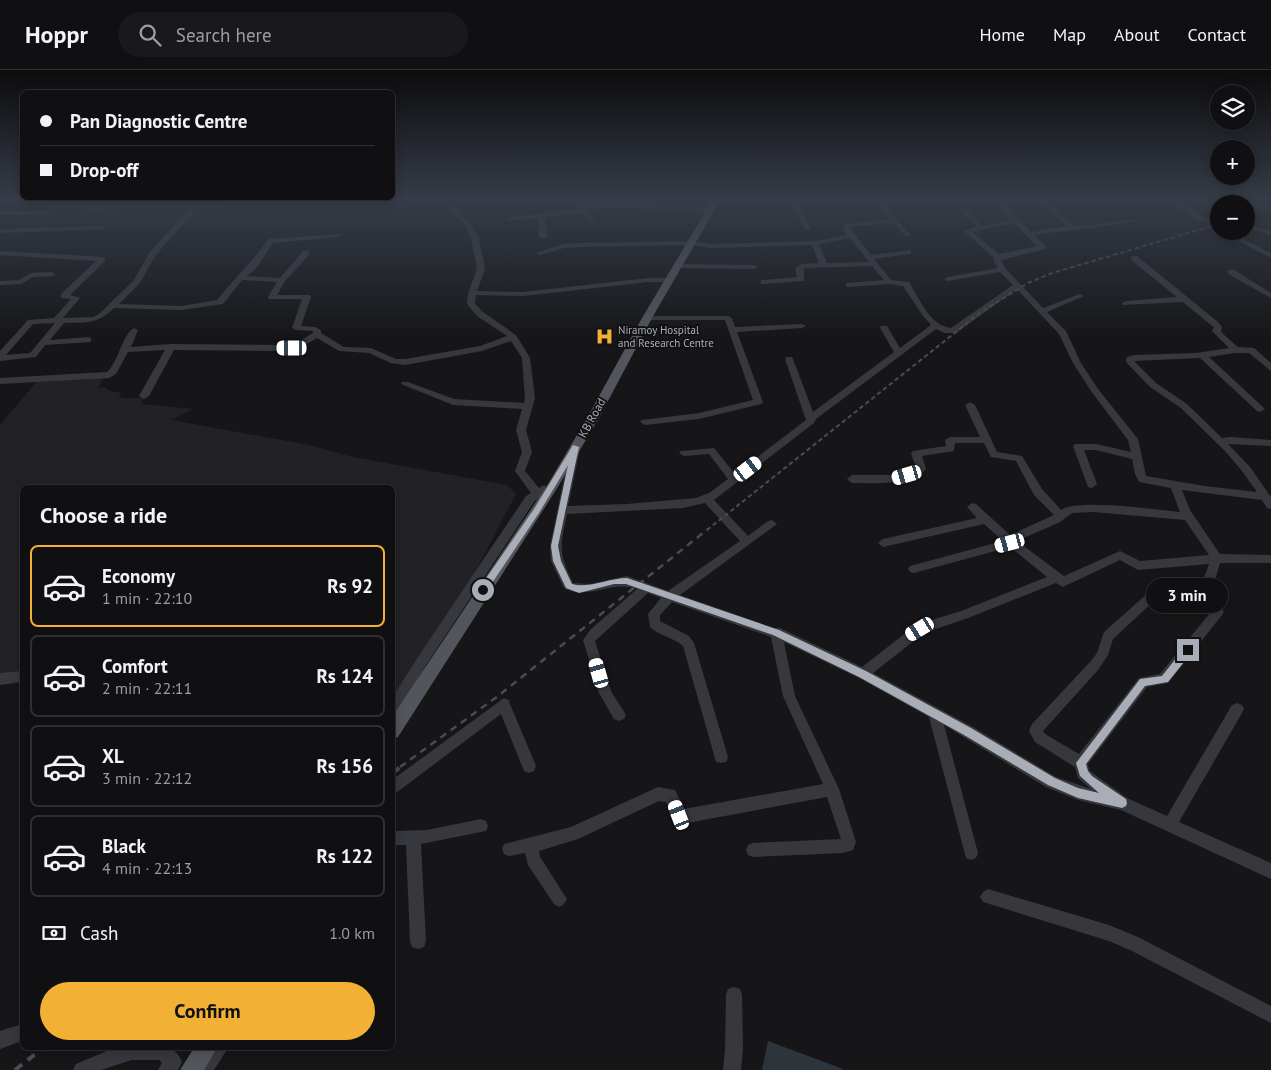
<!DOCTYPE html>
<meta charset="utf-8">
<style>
body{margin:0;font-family:"PT Sans",sans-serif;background:#19191b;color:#f1f3f6;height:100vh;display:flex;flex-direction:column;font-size:19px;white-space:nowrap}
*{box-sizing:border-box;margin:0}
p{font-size:16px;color:#9c9d9f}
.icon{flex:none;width:28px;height:28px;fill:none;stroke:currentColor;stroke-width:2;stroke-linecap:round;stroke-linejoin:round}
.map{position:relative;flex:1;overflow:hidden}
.sheet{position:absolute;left:20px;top:415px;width:375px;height:565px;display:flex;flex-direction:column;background:#101012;border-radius:8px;box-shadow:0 2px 12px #0003,0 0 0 1px #303032}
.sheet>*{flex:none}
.top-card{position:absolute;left:20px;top:20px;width:375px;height:110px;border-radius:8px;box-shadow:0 2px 12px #0003,0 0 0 1px #303032;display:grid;align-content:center;height:110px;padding:0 20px;background:#101012}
.fabs{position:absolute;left:1210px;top:15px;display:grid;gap:10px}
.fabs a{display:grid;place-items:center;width:45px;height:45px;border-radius:50%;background:#101012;box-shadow:0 2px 12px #0003,0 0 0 1px #303032;font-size:25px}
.end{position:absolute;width:22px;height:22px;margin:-11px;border:6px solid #a8adb8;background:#111;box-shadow:0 0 0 2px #111}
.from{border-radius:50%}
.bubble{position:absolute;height:35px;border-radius:18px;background:#101012;box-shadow:0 2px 12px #0003,0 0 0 1px #303032;font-size:16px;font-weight:700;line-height:35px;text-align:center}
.car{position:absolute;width:15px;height:30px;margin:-15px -8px;border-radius:6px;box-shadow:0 0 4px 1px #0007;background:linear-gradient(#fff 24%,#345 0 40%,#fff 0 76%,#345 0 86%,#fff 0)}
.top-card b{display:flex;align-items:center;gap:18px;height:48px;font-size:19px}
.top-card b+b{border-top:1px solid #303032}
.top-card i{width:12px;height:12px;background:#f1f3f6}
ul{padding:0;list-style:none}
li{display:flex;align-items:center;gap:15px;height:82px;margin:0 10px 8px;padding:0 10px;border:2px solid #303032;border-radius:8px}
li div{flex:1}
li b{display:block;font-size:19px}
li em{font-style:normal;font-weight:700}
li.on{border-color:#f2b134}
li>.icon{width:45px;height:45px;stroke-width:1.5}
h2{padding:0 20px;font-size:22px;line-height:60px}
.pay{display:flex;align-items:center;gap:12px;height:55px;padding:0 20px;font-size:19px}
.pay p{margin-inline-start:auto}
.primary-button{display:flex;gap:10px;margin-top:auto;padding:10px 20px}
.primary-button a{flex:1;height:58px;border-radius:30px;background:#f2b134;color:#111;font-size:20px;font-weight:700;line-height:58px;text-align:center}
header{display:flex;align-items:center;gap:30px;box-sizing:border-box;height:70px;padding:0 25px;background:#101012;border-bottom:1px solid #303032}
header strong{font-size:24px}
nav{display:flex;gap:28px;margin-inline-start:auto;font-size:18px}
.search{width:350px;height:45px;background:#19191b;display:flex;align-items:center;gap:12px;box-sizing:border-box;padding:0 18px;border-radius:28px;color:#9c9d9f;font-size:19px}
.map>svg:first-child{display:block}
.built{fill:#222225}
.water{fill:#2c353c}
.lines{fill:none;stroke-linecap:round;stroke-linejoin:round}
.minor{fill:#37383d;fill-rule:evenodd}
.major{fill:#53555c;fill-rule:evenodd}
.rail-far2{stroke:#4a4c52;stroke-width:2;stroke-dasharray:4.5 3;stroke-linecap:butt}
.rail-far1{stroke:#4a4c52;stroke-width:2.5;stroke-dasharray:7 5.5;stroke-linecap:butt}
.rail{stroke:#4a4c52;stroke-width:4;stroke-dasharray:9 7;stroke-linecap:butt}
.route{fill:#a8adb8}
.labels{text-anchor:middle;stroke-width:4;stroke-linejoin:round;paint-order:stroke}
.far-poi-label{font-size:11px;fill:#a8adb8;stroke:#111113;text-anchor:start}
.street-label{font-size:12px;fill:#a8adb8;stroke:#111113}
</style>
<header>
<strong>Hoppr</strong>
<div class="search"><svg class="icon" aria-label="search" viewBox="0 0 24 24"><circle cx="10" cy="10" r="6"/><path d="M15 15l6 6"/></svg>Search here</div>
<nav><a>Home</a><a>Map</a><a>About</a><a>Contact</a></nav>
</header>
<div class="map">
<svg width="1271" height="1000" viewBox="0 0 1271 1000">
<rect width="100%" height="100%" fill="#161618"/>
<path class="built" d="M105 306 98 318 104 317 110 321 121 323 119 326 123 328H143L142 334 193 339 171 350 309 375 353 387 507 415 516 424 439 571 393 652 392 418H22V602L0 605V355L38 310Z"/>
<path class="water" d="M768 971 843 999V1000H762Z"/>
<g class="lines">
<g class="minor">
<path d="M9 129C39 129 68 136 98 136 139 136 181 129 221 136V138L219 139 197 138 155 186 140 213 119 234 181 236 217 230C234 209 253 191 268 169L340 164 342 165 338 167 273 173 257 197 247 206 280 208 303 181H309V185L285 211 277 225H310L311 227 301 256 315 257 321 260V263L344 277 371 278 396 289H405L480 276 507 266 477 246 467 234 468 223 477 199 471 168 465 155 439 129H446L470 153 479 168 485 199 477 221 523 222 648 208H670L674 210 670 212H648L523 226 476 225 475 234 483 242 516 265 530 288 535 328 526 360 532 382 525 401 539 418 544 415 549 419 534 432 426 595 397 644 392 646V628L418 587 526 426 531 423 515 401 522 382 516 360 522 339 453 335 401 314 402 312H408L454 329 524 333 525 328 522 288 511 271 482 281 405 295 391 293 369 283 339 281 317 268 295 281 174 280 149 326 144 329 139 326 165 280 128 282 116 304 109 308 0 314V308L107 302C118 293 123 263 134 258L138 260 131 277 171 274 293 275 313 263V261L296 260 292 258 302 229H269L268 227 277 212 242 210 223 234 181 240 114 238C97 255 86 252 64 253L50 270 88 267 91 268V272L45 275 36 287 0 291V281L28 250 54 248 71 229 61 228V224L96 191 0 185V181L105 187V191L70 225 80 228 63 248 93 247 99 244 134 210 149 183 190 138 156 137 98 140 48 137 35 133 12 132ZM55 253 30 283 6 285 33 254Z"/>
<path d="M232 129H238L234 134 231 132Z"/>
<path d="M372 129H379L371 135 304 137 301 135 304 133 369 131Z"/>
<path d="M577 129H583L586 135 616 133 711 138 714 140 711 142 616 137 588 139 594 152 593 153H589L583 143 545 147 547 167 543 169 539 167 538 148 509 151 506 149 509 147 581 139Z"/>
<path d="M844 129H850L854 135 849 136Z"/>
<path d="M872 129H879L910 164V166H906L893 153 849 157 871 185 911 180V184H908L874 189 891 210 909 212C919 228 930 256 951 258L1013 215 1000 202 948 211 944 209 948 207 998 198 993 190 994 188 964 161 977 157 962 142V140H966L983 156 1011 150 994 129H1000L1031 162 1066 156 1037 129H1044L1073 155H1091L1134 149 1135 150 1132 152C1099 158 1067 160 1034 165L1045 175V179L1001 190 1005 198 1043 238 1080 224 1084 226 1047 242 1066 261 1081 293 1098 319 1138 369 1146 406 1205 416 1257 422 1242 401 1226 382 1181 338 1150 317 1126 292 1127 287 1134 285 1196 283 1229 278 1212 261 1214 257 1212 256 1183 232 1123 235 1122 233 1126 231 1177 227 1131 190V186H1137L1218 252 1222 257 1221 262 1238 277 1254 278 1271 293V301L1249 283H1235L1209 287 1263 337 1265 339 1260 342 1257 341 1200 288 1134 291 1156 313 1187 334 1222 368 1230 367 1271 370V376L1228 374 1250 397 1271 427V439L1267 438 1262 430 1182 420 1190 440 1220 484 1271 485V493H1220L1211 524 1224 542 1222 545 1168 613 1147 617 1088 694 1089 700 1094 704 1127 728 1167 746 1232 635 1237 633 1242 635 1244 639 1242 643 1179 752 1271 793V809L1121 740 1078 730 1046 717 944 655 978 783 976 788 971 790 966 788 929 647 859 608 784 572 795 626 839 719 856 772 853 780 843 783 753 787 748 785 746 780 748 775 753 773 841 769 827 727 682 754 674 750 666 732 659 731 578 769 539 781 540 787 567 829 564 834 559 837 554 834 528 795 525 783 509 786 504 784 502 779 504 774 571 757 658 717 675 720 684 739 823 714 783 626 771 567 672 532 660 545V551L689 566 694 573 728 687 726 692 721 693 716 692 683 576C673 567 659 566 650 557L648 544 661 528 648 523 595 571 611 621 626 645 624 649 619 651 614 649 599 623 583 570 590 560 637 519C611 510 592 530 565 519L563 516 551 491 550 476 570 379 575 376 580 379 568 436 627 434 696 428 709 423 728 409 709 384 684 386 679 383 681 381 714 378 735 404 806 350 785 289 786 287H792L793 289 813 342 894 282 880 258 881 256H887L900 278 931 255 923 246 903 216 889 214 846 217V213H849L884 210 872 196 804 198V211L761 214V210H764L797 207 795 198 802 194 819 193 812 175 712 178 691 175 580 177 564 178 540 185 536 183 563 174 580 173 691 171 712 174 815 171 847 165 842 157 845 154 890 149ZM1014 153 1037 176 999 184 972 162ZM850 168 869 192 827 193 819 174ZM1017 219 1059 264 1073 293 1091 321 1128 370 1131 382 1096 374H1075L1073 376 1088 417 1092 418 1097 414 1084 380H1096L1132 389 1135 404 1139 412 1171 418 1180 442C1156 440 1078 428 1061 440L1042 419 1022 386 997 382 975 335 970 332 965 335 980 367H950L945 370 946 376 913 381 911 383 916 398 915 399 892 405H852L847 409 852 413C871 413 914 416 926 399L922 386 954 381 955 373H984L991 387 1016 391 1034 425 1054 445 1010 465 976 434 972 433 967 437 977 448 883 469 878 473 883 477 984 454 1003 471 910 496 908 499 910 502 914 503 1010 477 1047 507 961 541 916 555 862 597 780 558H774L680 525 777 454 772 450 768 451 748 466 714 430 814 353 816 349 936 259 945 263H956ZM705 433 740 471 668 521 627 506 590 514 573 513C558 481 560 478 567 444L683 438ZM1093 442 1185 450 1209 485 1140 491 1120 481 1064 506 1017 471 1060 452 1072 443ZM1120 490 1138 500 1209 494C1202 516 1193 523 1211 542L1160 604 1139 608 1079 684 1045 664 1043 661 1098 600 1108 585 1113 569 1156 529 1158 526 1156 523H1148L1104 562 1097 583 1090 592 1032 654 1029 661 1035 672 1075 697 1078 708 1091 719 1056 707 973 657 873 603 924 563 968 548 1056 513 1063 517 1067 515Z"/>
<path d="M1127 129H1145C1141 132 1131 132 1127 129Z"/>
<path d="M1172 129C1190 129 1198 153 1219 150V154C1200 156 1184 141 1172 129Z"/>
<path d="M1246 129H1253L1263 138 1246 143V139L1255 137Z"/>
<path d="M714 131 814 132 815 133 812 135H798L811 159 806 160 791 135 712 134 711 133Z"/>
<path d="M0 141H49L52 143 49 145H0Z"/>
<path d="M103 156 105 157V159L0 163V159Z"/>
<path d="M1250 156 1271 161V165L1250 158Z"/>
<path d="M1237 168H1241L1271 183V188L1237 170Z"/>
<path d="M675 194 754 195 758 197 754 199 678 198 674 196Z"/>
<path d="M1228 200H1234L1271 223V228L1228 204Z"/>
<path d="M51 202 55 204 54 206 33 207 21 214 0 215V211L19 210 31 203Z"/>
<path d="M644 246H728L732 248 735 257 802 254 806 256 802 258 737 262 763 332 761 334 699 349 645 355 640 352 642 350 699 343 753 330 725 250H647L643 248Z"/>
<path d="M22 601V612L0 615V603Z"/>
<path d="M504 628 509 630 510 634 536 696 534 701 529 703 524 701 501 644 392 726V710Z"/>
<path d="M481 749 486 751 488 756 486 761 421 774 426 871 424 877 418 879 412 877 410 871 406 775H392V761L427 760Z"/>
<path d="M988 819 1109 855 1138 867 1271 936V953L1132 881 1109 871 983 832 980 827 983 822Z"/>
<path d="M734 917 740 919 742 925 743 979 741 1000H723L725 979 726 925 728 919Z"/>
<path d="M22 954V971L0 979V961Z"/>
<path d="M114 978H172L179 986 182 992 178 1000H158L162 993 159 990H132L101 1000H73L76 994Z"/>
<path d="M209 978H228L214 1000H195Z"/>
</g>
<g class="major">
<path d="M713 129H721L652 248 599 348 556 420 398 667 392 669V647L548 414 587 348 642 248Z"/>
<path d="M194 978H217L204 1000H180Z"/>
</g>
<g class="rail-far2">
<path d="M1246 146 1271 138"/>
<path d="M707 460 981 242 1028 213 1052 203 1219 154"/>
</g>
<path class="rail-far1" d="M400 697 498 626 708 459"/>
<g class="rail">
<path d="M392 703 402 696"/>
<path d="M15 1000 43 978"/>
</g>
</g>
<linearGradient id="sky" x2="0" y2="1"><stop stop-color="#0c0c0d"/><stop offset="0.48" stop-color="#363c48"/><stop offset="1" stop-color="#363c48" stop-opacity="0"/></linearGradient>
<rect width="1271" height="269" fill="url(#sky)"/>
<path class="route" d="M573 375 579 377 558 476 561 491 572 514C588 519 609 508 627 508L779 560 866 601 971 658 1055 708 1078 718 1099 723 1080 706 1076 693 1140 609 1162 606 1185 577H1192V582L1168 612 1145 616 1086 694 1088 701 1092 706 1126 729 1127 733 1126 736 1122 738 1078 728 1048 715 964 665 859 607 773 565 626 514H614L579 523 566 518 553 491 551 476 568 395 539 443 486 522H480V517L534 439Z"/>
<defs>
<symbol id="hospital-bare" viewBox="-9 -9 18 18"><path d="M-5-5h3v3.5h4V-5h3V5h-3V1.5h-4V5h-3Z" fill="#f2b134" stroke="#111113" stroke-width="2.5" paint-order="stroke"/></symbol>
</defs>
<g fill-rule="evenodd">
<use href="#hospital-bare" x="592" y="254" width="25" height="25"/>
</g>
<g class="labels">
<g class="far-poi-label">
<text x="618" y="264">Niramoy Hospital<tspan x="618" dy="13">and Research Centre</tspan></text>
</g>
<g class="street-label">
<text transform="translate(592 348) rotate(-61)" y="4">KB Road</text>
</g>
</g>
</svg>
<div class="fabs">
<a><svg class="icon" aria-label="layers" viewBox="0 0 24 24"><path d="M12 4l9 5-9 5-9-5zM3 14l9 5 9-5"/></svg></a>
<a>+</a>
<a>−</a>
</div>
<i class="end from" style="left:483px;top:520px"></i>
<i class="end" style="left:1188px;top:580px"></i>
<div class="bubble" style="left:1146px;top:508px;width:82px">3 min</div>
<i class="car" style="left:292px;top:278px;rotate:270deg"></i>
<i class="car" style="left:748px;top:399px;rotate:53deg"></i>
<i class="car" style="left:907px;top:405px;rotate:254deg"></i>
<i class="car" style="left:1010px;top:473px;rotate:255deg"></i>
<i class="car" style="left:920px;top:559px;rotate:239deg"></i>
<i class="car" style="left:599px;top:603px;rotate:344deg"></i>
<i class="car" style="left:679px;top:745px;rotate:339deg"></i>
<div class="top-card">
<b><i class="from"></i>Pan Diagnostic Centre</b>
<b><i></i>Drop-off</b>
</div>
<section class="sheet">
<h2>Choose a ride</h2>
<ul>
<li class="on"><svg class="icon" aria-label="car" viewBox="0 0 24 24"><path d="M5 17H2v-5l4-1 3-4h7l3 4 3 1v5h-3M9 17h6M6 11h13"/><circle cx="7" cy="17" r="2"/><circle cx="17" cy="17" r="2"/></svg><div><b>Economy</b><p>1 min · 22:10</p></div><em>Rs 92</em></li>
<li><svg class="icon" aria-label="car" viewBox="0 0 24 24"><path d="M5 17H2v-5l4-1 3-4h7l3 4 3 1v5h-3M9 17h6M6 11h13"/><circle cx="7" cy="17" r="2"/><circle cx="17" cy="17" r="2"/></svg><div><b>Comfort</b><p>2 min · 22:11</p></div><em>Rs 124</em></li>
<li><svg class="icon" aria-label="car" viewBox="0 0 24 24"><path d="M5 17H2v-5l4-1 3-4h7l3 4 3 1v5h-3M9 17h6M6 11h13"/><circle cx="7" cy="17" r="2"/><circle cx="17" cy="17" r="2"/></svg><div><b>XL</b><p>3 min · 22:12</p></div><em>Rs 156</em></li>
<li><svg class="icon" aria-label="car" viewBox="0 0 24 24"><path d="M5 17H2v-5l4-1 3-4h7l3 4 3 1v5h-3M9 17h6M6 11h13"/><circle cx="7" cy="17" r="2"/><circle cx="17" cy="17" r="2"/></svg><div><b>Black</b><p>4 min · 22:13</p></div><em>Rs 122</em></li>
</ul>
<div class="pay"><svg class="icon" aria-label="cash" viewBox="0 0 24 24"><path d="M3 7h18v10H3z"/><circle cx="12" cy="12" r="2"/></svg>Cash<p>1.0 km</p></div>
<div class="primary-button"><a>Confirm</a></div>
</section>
</div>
